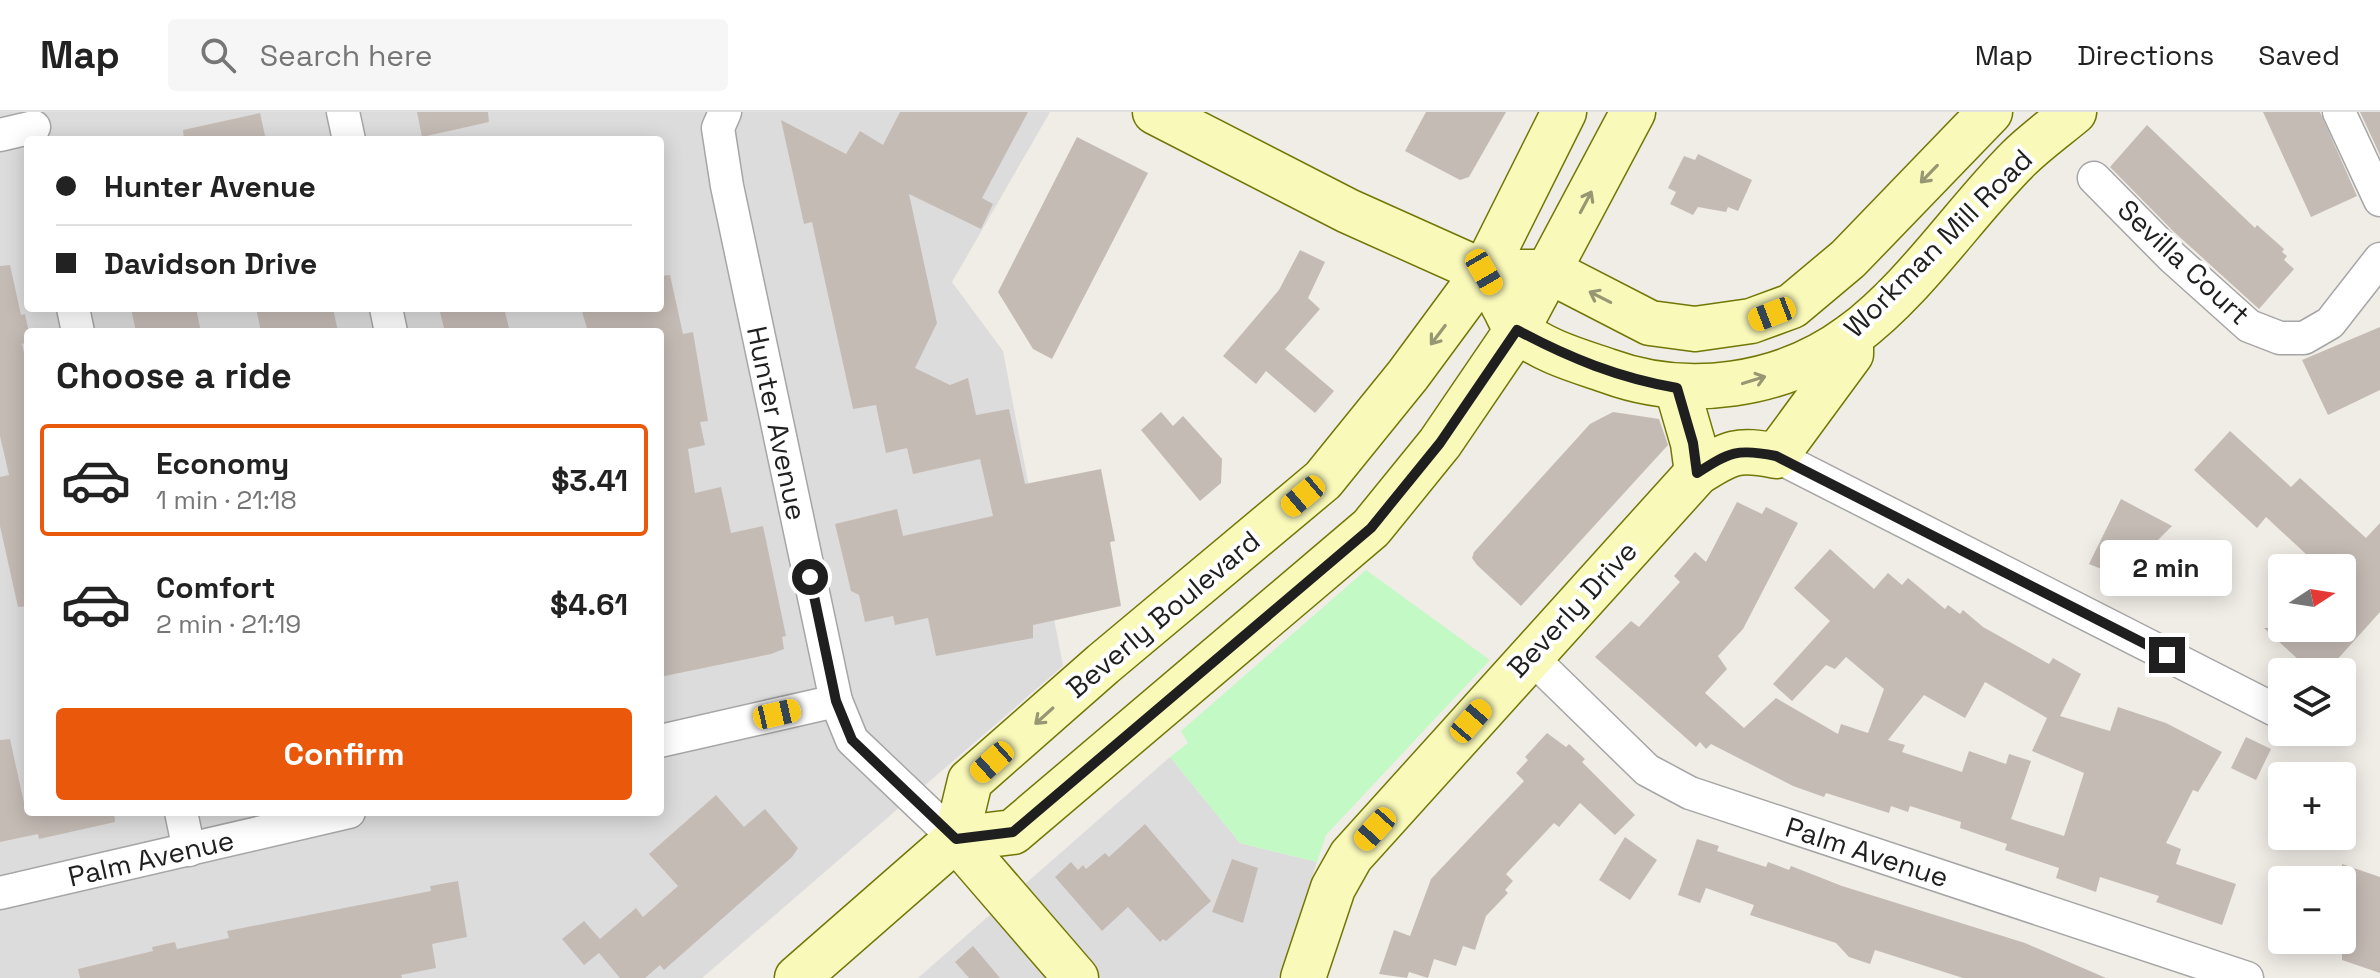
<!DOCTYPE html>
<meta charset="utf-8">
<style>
body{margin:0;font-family:"Space Grotesk",sans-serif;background:#f6f6f6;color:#222;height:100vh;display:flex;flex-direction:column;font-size:30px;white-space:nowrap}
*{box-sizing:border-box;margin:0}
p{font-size:26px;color:#767676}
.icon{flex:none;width:44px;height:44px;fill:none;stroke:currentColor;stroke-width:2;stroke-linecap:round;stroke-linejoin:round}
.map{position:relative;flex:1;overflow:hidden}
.sheet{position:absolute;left:24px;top:216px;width:640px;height:488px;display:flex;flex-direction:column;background:#fff;border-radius:8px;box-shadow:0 4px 20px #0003}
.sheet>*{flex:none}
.hud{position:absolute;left:24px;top:24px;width:640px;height:176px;border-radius:8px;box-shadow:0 4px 20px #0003;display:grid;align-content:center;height:176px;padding:0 32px;background:#fff}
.needle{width:52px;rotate:78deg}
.tools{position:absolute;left:2268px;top:442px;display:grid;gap:16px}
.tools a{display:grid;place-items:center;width:88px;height:88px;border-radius:8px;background:#fff;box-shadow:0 4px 20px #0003;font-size:40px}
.end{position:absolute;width:36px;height:36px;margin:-18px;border:10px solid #1f1f1f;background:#fff;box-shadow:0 0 0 4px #fff}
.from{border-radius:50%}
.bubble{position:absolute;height:56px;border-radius:8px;background:#fff;box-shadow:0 4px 20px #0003;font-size:26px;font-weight:700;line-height:56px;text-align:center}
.car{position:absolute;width:24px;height:48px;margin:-24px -12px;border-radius:10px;box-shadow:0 0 6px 2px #0007;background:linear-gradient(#f5c518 24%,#345 0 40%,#f5c518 0 76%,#345 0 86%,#f5c518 0)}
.hud b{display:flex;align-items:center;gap:28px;height:76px;font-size:30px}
.hud b+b{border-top:2px solid #e0e0e0}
.hud i{width:20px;height:20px;background:#222}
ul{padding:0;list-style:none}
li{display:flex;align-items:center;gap:24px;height:112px;margin:0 16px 12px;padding:0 16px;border:4px solid transparent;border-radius:8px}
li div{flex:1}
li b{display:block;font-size:30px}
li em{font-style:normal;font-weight:700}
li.selected{border-color:#ea580c}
li>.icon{width:72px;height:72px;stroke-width:1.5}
h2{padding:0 32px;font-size:36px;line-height:96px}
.button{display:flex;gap:16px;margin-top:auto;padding:16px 32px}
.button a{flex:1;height:92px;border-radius:8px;background:#ea580c;color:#fff;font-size:32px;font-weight:700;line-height:92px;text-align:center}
header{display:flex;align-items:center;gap:48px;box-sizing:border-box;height:112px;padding:0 40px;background:#fff;border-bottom:2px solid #e0e0e0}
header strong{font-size:38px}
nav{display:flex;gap:44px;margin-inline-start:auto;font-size:28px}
.search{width:560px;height:72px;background:#f6f6f6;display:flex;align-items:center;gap:20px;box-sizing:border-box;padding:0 28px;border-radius:8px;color:#767676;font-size:30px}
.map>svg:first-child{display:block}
.residential{fill:#dddcdc;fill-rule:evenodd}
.park{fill:#c3f9c5}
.building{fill:#c5bbb5;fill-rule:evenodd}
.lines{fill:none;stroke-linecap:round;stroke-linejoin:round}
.street-casing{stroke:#a6a6a6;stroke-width:35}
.secondary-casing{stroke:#717705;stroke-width:47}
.street{stroke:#fff;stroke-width:32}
.secondary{stroke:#f9f9ba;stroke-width:44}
.oneway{stroke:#979774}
.route{stroke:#1f1f1f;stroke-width:10}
.labels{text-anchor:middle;stroke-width:8;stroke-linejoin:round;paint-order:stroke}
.street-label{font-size:28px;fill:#1f1f1f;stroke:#fff}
</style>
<header>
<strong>Map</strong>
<div class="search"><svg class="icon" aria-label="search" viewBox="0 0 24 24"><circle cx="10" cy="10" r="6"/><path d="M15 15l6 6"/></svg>Search here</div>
<nav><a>Map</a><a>Directions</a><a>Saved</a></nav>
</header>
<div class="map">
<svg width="2380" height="866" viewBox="0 0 2380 866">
<rect width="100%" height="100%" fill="#f0ece6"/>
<g class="residential">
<path d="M0 0H1050L952 170 1003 239 1063 554 702 866H0ZM28 28H660V196H28ZM28 220H660V700H28Z"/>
<path d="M1170 645 1240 731 1317 750 1278 866H918Z"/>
</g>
<path class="park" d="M1366 458 1490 548 1326 723 1317 750 1240 731 1170 645 1188 631 1181 619Z"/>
<g class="building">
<path d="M417 0H488L489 10 422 25Z"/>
<path d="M900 0H1028L982 86 993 92 981 117 909 82 937 211 915 256 950 273 968 266 976 303 1009 297 1025 372 1101 357 1115 429 1110 430 1121 494 1033 513V526L936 544 928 506 895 513 893 504 865 510 859 483 851 479 835 412 897 397 903 424 993 404 980 347 913 362 907 336 886 341 876 293 853 297 812 110 804 112 781 8 846 42 860 19 883 33Z"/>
<path d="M1426 0H1506L1469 65 1460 68 1405 39Z"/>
<path d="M2263 0H2320L2357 84 2311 105Z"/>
<path d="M2360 0H2380V43Z"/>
<path d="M260 1 266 28H184L183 18Z"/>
<path d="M2147 13 2255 116 2257 113 2284 137 2282 140 2287 144 2284 148 2294 157 2259 197 2173 119 2110 55Z"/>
<path d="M1077 25 1148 61 1052 247 1033 237 998 180Z"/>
<path d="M1698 42 1752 68 1738 99 1728 95 1726 100 1698 95 1693 103 1670 92 1676 80 1668 76 1684 44 1695 48Z"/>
<path d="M1300 138 1325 150 1308 186 1320 197 1285 237 1334 279 1315 301 1266 259 1256 272 1223 244 1279 178Z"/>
<path d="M10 153 21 203 25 202 28 216V230L22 232 28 258V494L18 495 0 414V365L9 363 0 324V154Z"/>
<path d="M670 163 683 222 693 220 708 309 700 310 705 333 688 337 695 381 721 375 731 421 763 414 786 524 782 525 784 537 771 542 660 565V220H588L581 196H660V164Z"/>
<path d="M131 196H196L201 220H136Z"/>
<path d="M256 196H333L338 220H261Z"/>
<path d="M439 196H504L510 220H445Z"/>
<path d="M2380 215V278L2328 303 2302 248Z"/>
<path d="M1161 300 1173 314 1183 304 1222 347 1221 371 1200 389 1141 318Z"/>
<path d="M1613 300 1659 307 1668 333 1521 494 1477 453 1472 446 1474 440 1590 312Z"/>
<path d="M2230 319 2291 375 2300 366 2366 426 2380 411V500L2326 560H2312L2264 516H2342V456H2321L2266 405 2257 416 2194 358Z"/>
<path d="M2121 387 2172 414 2156 430 2134 470 2089 452Z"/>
<path d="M1737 390 1762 402 1766 395 1798 411 1743 517 1718 544 1727 557 1705 581 1744 616 1776 586 1838 622 1841 612 1868 621 1884 577 1846 545 1835 557 1826 553 1792 589 1773 572 1830 509 1794 476 1830 437 1874 477 1888 461 1902 473 1908 466 1945 497 1948 493 1960 502 1963 498 1983 515 2049 552 2053 546 2081 562 2060 604 2110 619 2118 595 2166 611 2222 640 2198 680 2193 678 2166 731 2181 737 2176 752 2236 772 2222 813 2156 790 2159 784 2100 765 2096 780 2056 766 2059 756 2005 738 2007 732 1960 716 1961 710 1910 694 1908 700 1891 694 1889 701 1826 681 1824 685 1793 674 1711 632 1706 637 1700 630 1696 635 1595 545 1631 509 1639 515 1680 470 1674 464 1695 440 1706 450ZM1985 570 2047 606 2032 639 2084 661 2064 724 2011 707 2031 649 2009 642 2006 652 1969 639 1962 660 1902 640 1905 633 1888 628 1924 583 1965 606Z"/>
<path d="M1547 621 1566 635 1569 632 1585 647 1582 650 1635 703 1615 723 1580 691 1559 715 1554 711 1506 762 1513 769 1505 778 1508 781 1486 804 1475 838 1463 834 1456 854 1434 847 1428 866 1409 860 1407 866 1379 862 1394 818 1410 824 1431 767 1524 669 1516 661 1528 648 1525 645Z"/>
<path d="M2246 625 2271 637 2256 668 2231 656Z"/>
<path d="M10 627 26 700H114L115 710 39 727 38 722 0 730V628Z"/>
<path d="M716 683 744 715 765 697 798 736 792 745 664 858 660 853 645 866H620L599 841 584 853 562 827 584 809 600 827 636 796 643 805 678 774 649 742Z"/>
<path d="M1145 712 1211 789 1166 829 1163 827 1160 830 1128 795 1102 819 1055 765 1071 750 1078 758 1083 753 1086 757 1105 741 1109 745Z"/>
<path d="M1625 725 1657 748 1630 788 1599 768Z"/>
<path d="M1697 727 1719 734 1717 739 1766 755 1768 750 1789 758 1791 754 1842 774 2025 831 2106 866H1963L1875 838 1870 852 1849 845 1836 831 1750 803 1754 793 1706 776 1700 791 1678 783Z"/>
<path d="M1232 747 1258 756 1243 811 1212 800Z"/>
<path d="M2342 752 2380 765V861L2342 848Z"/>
<path d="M458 769 467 825 432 832 436 856 401 863 402 866H80L78 857 153 839 152 835 175 830 177 837 229 826 227 819 431 779 430 774Z"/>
<path d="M973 834 1000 866H969L955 850Z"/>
</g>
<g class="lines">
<defs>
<g id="street">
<path d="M343 0 349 28"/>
<path d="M725 0 718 16 727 74 836 589 852 628 956 727"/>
<path d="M2339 0 2380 88"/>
<path d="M0 23 34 15"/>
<path d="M2094 66 2172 145 2249 214 2280 226H2304L2330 211 2380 147"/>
<path d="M73 196 78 220"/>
<path d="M386 196 391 220"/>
<path d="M1776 344 2277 599"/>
<path d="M1529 543 1647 658 1690 681 2247 866"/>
<path d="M660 629 836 589"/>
<path d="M181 700 189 738"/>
<path d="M0 781 349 700"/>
</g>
<g id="secondary">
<path d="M1155 0 1348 99 1484 160H1551L1650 211 1695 217 1751 209 1792 194 1848 147 1990 0"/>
<path d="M1503 193C1508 201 1512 214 1519 219 1543 239 1579 249 1608 259 1687 288 1782 275 1851 224 1914 178 1963 102 2018 47 2035 30 2056 15 2074 0"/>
<path d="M1677 276 1693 331 1697 361"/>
<path d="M956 727 970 669 1103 552 1323 368 1408 263 1484 160 1564 0"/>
<path d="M956 727 1076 866"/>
<path d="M797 866 956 727 1013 720 1371 416 1440 331 1517 218 1633 0"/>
<path d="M1303 866 1333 776 1351 744 1697 361C1730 340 1737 336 1776 344L1851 242V224"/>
</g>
</defs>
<use href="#street" class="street-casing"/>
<use href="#secondary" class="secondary-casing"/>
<use href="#street" class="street"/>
<use href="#secondary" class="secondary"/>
</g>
<defs><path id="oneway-shaft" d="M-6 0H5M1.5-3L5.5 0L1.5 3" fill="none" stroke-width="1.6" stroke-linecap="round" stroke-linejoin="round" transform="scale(2)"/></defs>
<g class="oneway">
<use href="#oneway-shaft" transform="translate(1929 62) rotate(134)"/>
<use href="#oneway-shaft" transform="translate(1586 90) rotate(-62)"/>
<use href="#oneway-shaft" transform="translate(1600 185) rotate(-153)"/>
<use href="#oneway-shaft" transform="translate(1438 223) rotate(127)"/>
<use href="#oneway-shaft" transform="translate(1754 268) rotate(-17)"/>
<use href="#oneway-shaft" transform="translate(1044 604) rotate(138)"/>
</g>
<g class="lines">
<path class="route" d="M810 465 836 589 852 628 956 727 1013 720 1371 416 1440 331 1517 218C1569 246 1619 266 1677 276L1693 331 1697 361C1730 340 1737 336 1776 344L2167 543"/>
</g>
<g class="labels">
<g class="street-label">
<text transform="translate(1938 131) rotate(-45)" y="10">Workman Mill Road</text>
<text transform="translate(2184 150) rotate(43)" y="10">Sevilla Court</text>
<text transform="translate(777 311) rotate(78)" y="10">Hunter Avenue</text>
<text transform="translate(1572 497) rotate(-47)" y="10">Beverly Drive</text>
<text transform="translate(1163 502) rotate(-40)" y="10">Beverly Boulevard</text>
<text transform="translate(1867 740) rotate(18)" y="10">Palm Avenue</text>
<text transform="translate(151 746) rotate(-13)" y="10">Palm Avenue</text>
</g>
</g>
</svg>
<div class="tools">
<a><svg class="needle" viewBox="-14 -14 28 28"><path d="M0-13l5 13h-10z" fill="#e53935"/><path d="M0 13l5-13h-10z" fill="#767676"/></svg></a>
<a><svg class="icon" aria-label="layers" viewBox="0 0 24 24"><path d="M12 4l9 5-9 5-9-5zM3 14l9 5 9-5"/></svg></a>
<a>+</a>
<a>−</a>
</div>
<i class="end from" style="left:810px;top:465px"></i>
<i class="end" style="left:2167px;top:543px"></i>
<div class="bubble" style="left:2100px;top:428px;width:132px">2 min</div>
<i class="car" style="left:1484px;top:160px;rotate:150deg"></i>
<i class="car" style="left:1772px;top:202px;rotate:249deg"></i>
<i class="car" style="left:1303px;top:384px;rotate:230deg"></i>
<i class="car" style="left:777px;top:602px;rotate:77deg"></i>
<i class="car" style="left:1471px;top:609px;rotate:41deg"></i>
<i class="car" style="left:992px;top:650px;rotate:228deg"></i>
<i class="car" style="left:1375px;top:717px;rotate:222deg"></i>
<div class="hud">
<b><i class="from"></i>Hunter Avenue</b>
<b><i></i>Davidson Drive</b>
</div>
<section class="sheet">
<h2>Choose a ride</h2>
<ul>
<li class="selected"><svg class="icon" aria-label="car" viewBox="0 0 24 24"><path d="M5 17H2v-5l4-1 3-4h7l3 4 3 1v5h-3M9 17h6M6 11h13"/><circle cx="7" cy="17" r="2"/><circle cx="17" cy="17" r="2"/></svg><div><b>Economy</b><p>1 min · 21:18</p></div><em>$3.41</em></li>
<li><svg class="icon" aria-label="car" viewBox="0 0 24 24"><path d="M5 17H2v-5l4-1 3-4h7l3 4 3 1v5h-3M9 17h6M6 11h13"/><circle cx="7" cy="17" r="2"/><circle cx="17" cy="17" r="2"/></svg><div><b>Comfort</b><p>2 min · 21:19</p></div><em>$4.61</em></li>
</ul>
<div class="button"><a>Confirm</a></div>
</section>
</div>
